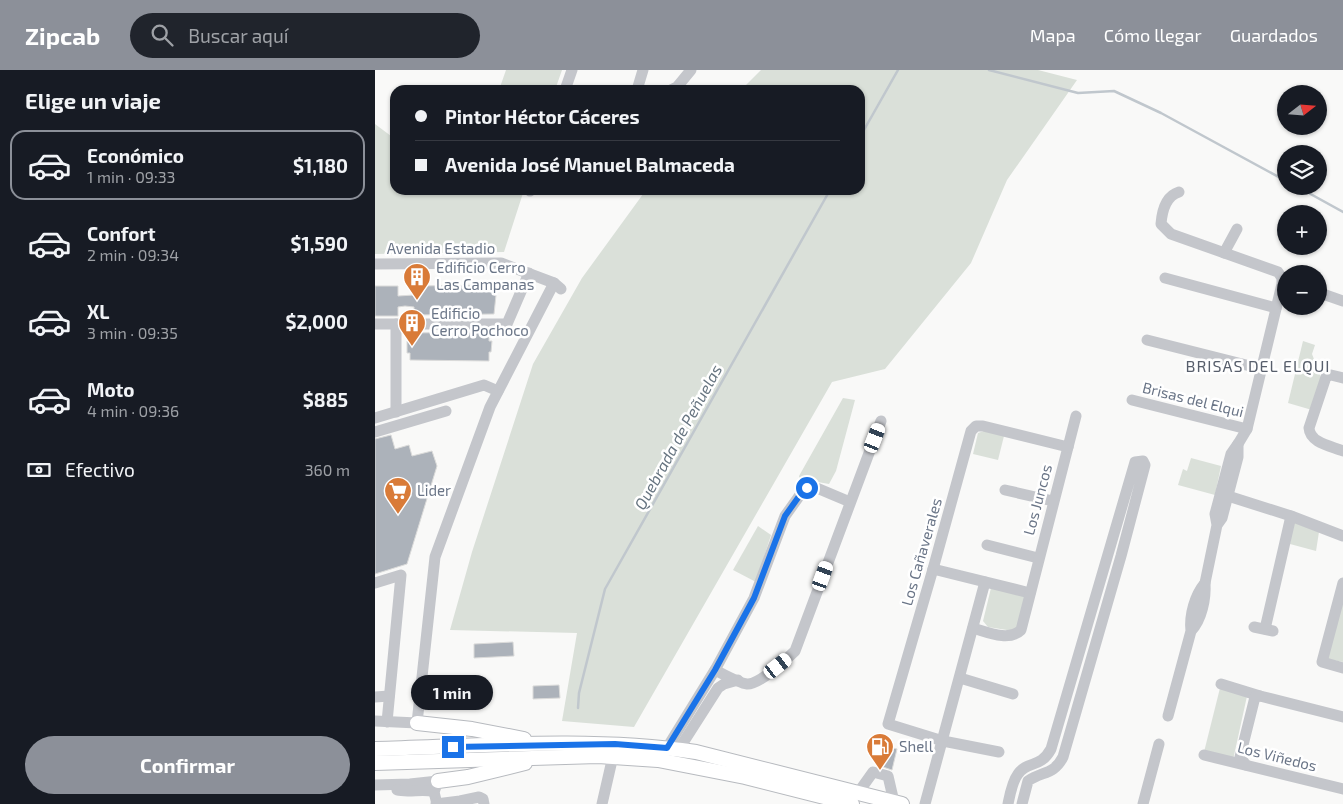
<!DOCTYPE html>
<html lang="es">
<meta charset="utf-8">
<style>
body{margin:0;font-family:"Exo 2",sans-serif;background:#20242c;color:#f1f3f6;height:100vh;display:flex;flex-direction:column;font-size:19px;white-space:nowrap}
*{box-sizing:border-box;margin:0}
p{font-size:16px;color:#9ea1a6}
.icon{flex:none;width:28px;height:28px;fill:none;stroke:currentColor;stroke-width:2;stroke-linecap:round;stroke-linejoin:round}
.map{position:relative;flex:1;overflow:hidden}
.sheet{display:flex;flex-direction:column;background:#171b24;width:375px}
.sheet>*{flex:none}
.banner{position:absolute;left:15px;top:15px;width:475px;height:110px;border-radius:15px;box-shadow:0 1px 4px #0004;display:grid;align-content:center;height:110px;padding:0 25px;background:#171b24}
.needle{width:32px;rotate:73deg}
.tools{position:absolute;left:902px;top:15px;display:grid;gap:10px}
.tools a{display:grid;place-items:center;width:50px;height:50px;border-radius:50%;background:#171b24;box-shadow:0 1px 4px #0004;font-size:25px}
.end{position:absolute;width:22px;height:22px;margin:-11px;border:6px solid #1a73e8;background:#fff;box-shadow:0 0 0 2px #fff}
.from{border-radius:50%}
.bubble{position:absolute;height:35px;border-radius:18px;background:#171b24;box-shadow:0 1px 4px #0004;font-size:16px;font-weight:700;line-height:35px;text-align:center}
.car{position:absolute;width:15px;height:30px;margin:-15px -8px;border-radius:6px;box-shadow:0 0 4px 1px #0007;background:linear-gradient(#fff 24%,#345 0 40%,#fff 0 76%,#345 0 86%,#fff 0)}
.banner b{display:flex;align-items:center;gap:18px;height:48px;font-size:19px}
.banner b+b{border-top:1px solid #363941}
.banner i{width:12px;height:12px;background:#f1f3f6}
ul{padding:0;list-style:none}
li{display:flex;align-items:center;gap:15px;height:70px;margin:0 10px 8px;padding:0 15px;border:2px solid transparent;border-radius:15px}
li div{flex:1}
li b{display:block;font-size:19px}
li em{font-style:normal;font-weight:700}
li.selected{border-color:#8c9099}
li>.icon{width:45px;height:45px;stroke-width:1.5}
h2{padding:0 25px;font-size:22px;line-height:60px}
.pay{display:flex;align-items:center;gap:12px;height:55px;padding:0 25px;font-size:19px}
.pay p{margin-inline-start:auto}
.action{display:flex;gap:10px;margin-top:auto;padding:10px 25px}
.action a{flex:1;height:58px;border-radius:30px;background:#8c9099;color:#fff;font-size:20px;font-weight:700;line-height:58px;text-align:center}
header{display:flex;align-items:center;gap:30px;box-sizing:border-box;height:70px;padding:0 25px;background:#8c9099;color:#fff}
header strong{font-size:24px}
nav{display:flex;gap:28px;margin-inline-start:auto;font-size:18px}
.search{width:350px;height:45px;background:#20242c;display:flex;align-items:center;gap:12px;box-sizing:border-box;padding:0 18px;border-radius:28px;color:#9ea1a6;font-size:19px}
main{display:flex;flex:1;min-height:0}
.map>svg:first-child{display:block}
.green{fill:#dae0d9}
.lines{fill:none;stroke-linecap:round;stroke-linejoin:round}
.stream{stroke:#c0c7cd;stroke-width:2.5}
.building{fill:#acb2ba;stroke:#dbdbda}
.major-casing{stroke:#b7babf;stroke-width:16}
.minor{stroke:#c4c6cb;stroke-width:11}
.major{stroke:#fff;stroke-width:14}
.route{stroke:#1a73e8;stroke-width:6}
.labels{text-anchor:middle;stroke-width:5;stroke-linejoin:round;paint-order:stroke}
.street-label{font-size:15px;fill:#6a7587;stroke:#fff}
.poi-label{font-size:15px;fill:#6a7587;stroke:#fff;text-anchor:start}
.neighbourhood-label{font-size:16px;letter-spacing:1px;fill:#585f6c;stroke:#fff}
.water-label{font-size:16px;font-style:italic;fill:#677581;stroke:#fff}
</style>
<header>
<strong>Zipcab</strong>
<div class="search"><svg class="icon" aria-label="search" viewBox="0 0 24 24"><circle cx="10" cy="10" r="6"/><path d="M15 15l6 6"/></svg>Buscar aquí</div>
<nav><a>Mapa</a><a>Cómo llegar</a><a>Guardados</a></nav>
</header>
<main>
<section class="sheet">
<h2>Elige un viaje</h2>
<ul>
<li class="selected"><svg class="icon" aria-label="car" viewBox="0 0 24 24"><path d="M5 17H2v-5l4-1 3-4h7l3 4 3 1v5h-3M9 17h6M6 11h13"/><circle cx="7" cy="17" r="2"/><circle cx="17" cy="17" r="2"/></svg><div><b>Económico</b><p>1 min · 09:33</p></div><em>$1,180</em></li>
<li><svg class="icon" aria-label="car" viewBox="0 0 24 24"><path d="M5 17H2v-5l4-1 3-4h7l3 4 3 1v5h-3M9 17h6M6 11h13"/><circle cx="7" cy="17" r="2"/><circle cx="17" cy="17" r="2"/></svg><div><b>Confort</b><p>2 min · 09:34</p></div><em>$1,590</em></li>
<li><svg class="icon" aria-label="car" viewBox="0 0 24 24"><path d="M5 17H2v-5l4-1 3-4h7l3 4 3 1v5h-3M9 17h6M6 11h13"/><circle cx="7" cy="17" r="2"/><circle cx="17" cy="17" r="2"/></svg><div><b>XL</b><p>3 min · 09:35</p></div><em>$2,000</em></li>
<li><svg class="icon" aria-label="car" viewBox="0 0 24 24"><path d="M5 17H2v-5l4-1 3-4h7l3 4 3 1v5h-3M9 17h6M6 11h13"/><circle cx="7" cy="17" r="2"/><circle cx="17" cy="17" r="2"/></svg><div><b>Moto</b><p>4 min · 09:36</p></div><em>$885</em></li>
</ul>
<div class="pay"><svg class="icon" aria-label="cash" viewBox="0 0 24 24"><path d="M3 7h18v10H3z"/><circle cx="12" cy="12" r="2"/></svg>Efectivo<p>360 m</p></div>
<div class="action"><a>Confirmar</a></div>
</section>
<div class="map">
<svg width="968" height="734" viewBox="0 0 968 734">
<rect width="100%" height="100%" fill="#f9f9f8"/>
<g class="green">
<path d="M131 0H187L180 20H124Z"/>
<path d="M386 0H663L702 10 632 110 596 193 510 299 457 312 259 657 187 651 202 563 75 560 97 482 158 294 207 208 271 120H485V20H366Z"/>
<path d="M0 54 20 69V120H149L129 182 0 184Z"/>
<path d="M928 271 940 275 937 284 947 310 937 340 913 333Z"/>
<path d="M468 328 480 330 461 401 454 414 437 411 425 414 424 406Z"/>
<path d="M609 361 629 366 623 390 598 384 603 363Z"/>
<path d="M816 388 846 396 840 425 803 415 808 399 812 401Z"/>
<path d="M918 452 944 462 941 481 915 474Z"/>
<path d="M383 456 396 465 381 512 358 500Z"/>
<path d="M616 518 648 524 651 528 643 558 638 561 613 557 608 551Z"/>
<path d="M968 524V592L952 589Z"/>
<path d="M845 618 872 626 858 690 829 682Z"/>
</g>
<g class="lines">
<g class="stream">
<path d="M614 0 703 23 739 21 786 43 911 111"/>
<path d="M485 67 523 0"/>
<path d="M921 116 968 142"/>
<path d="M203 638 204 623 230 519 455 120"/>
</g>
</g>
<g class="building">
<path d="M119 215V225H121L119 244 39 245V237L30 236 23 237V246H0V216H23V226L39 225V216Z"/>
<path d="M114 262V271H117L116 282H114V291L35 290V283H32V271H35V263Z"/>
<path d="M16 365 20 379 34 375 37 386 57 381 62 396 32 494 0 504V369Z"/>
<path d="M138 572 139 586 99 588V574Z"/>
<path d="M184 615 185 628 158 629V616Z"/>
<path d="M507 675 522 679 517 700 502 695Z"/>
</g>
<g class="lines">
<defs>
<g id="major">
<path d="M42 653 97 659 149 669"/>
<path d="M0 679C106 676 215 667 321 682L527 734"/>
<path d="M0 693 223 686 283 690 370 707 477 734"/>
<path d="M63 711 93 707 150 693"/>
</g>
</defs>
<use href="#major" class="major-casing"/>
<g class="minor">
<path d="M190 20 197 0"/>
<path d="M262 20 268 0"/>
<path d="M296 20 302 17 316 0"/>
<path d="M155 121 156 120"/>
<path d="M804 122C791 126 787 141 786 154L796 164 903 202 907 208V214L872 359 863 374"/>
<path d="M849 183 862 159"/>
<path d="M0 194 126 193 179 213 186 219"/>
<path d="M790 208 901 238"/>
<path d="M945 223 968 231"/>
<path d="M0 254H132L154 203"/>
<path d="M772 270 887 299"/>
<path d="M968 308 956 305 951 307 934 358C935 373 956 376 968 381"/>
<path d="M757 330 872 359"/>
<path d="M21 342V254"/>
<path d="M0 348 109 315 123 321"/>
<path d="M0 362 71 341"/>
<path d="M630 420 678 431"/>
<path d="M853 426 916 446 968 466"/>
<path d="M612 475 663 488"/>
<path d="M558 499 655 523"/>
<path d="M0 513 26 505 12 652"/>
<path d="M830 513 842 455 840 444 856 384 863 374V387L847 448 842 455"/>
<path d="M968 513 947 592 968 598"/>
<path d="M879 557 898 561"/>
<path d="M598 558C612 562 634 572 646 560L701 346"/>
<path d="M890 559 916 446"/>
<path d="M340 600C348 604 364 613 372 614 384 615 412 589 420 581L506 351"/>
<path d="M585 608 638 624"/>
<path d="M846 614 885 626"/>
<path d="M0 627 14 626"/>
<path d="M793 646 816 561C814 545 820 525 830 513 831 528 827 550 816 561"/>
<path d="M0 651 42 653 60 487 115 337 179 213"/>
<path d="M292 678 340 600 379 528 410 446 430 418 437 416 475 432"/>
<path d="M304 679 343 618 349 614 363 610"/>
<path d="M624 682 568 671 513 654 558 499 596 361 601 356H608L693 377"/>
<path d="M829 685 968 719"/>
<path d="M871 695 865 687 880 627 885 626 968 647"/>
<path d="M0 715 35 714 63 711 59 722 62 734"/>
<path d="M22 720C34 723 50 718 59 722"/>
<path d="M483 723 498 702 513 706 519 732"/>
<path d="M61 734 85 731 104 727 108 729 109 734"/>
<path d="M227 734 238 686"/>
<path d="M550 734 610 512"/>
<path d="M633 734C635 724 637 712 643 704 653 690 665 699 676 679L760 392 768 391 770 395 746 486 688 687C679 705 667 701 653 711L647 734"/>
<path d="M768 734 784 674"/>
</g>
<use href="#major" class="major"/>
</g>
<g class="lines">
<path class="route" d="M78 677 240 674 292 678 340 600 379 528 410 446 430 418H432"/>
</g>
<defs>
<symbol id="building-pin" viewBox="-11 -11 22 30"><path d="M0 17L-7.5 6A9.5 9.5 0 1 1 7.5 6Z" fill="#d97b38" stroke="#fff"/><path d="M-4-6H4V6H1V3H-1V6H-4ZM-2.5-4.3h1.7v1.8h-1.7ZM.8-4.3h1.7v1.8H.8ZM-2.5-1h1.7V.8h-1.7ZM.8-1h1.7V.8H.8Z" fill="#fff"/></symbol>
<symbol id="supermarket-pin" viewBox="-11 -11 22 30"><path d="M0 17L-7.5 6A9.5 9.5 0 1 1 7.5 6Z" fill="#d97b38" stroke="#fff"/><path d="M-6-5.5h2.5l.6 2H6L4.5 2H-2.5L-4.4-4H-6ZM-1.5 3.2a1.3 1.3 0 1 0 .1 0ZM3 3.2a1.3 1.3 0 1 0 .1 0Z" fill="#fff"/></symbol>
<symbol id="fuel-pin" viewBox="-11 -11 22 30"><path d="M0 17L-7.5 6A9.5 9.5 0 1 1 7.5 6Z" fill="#d97b38" stroke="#fff"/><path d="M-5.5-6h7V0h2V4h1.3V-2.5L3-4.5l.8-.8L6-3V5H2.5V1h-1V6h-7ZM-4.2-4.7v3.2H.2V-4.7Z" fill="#fff"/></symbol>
</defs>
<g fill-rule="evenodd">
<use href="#building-pin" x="26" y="191" width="32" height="43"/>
<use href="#building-pin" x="21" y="237" width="32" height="43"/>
<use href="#supermarket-pin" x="7" y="405" width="32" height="43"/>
<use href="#fuel-pin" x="489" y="661" width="32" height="43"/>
</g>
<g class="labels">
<g class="street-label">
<text x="66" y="184">Avenida Estadio</text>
<text transform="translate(818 330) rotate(14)" y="5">Brisas del Elqui</text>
<text transform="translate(663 430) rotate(-75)" y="5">Los Juncos</text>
<text transform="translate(547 482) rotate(-74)" y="5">Los Cañaverales</text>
<text transform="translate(902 687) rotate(14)" y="5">Los Viñedos</text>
</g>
<g class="poi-label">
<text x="61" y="203">Edificio Cerro<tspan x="61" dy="17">Las Campanas</tspan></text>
<text x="56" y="249">Edificio<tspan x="56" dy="17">Cerro Pochoco</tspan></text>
<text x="42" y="426">Lider</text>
<text x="524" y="682">Shell</text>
</g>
<g class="neighbourhood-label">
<text x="883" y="302">BRISAS DEL ELQUI</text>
</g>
<g class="water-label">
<text transform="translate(303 367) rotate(-61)" y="6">Quebrada de Peñuelas</text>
</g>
</g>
</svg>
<div class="tools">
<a><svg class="needle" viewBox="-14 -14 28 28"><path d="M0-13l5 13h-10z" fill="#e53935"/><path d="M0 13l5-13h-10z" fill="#9ea1a6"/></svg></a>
<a><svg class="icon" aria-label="layers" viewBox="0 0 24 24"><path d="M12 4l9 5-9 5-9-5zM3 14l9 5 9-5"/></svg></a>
<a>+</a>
<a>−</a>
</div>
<i class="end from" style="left:432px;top:418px"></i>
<i class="end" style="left:78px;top:677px"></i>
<div class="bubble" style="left:36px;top:605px;width:82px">1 min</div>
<i class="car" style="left:500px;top:368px;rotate:21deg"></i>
<i class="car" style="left:448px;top:506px;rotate:20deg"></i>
<i class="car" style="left:403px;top:596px;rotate:52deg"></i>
<div class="banner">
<b><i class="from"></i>Pintor Héctor Cáceres</b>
<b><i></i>Avenida José Manuel Balmaceda</b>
</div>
</div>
</main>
